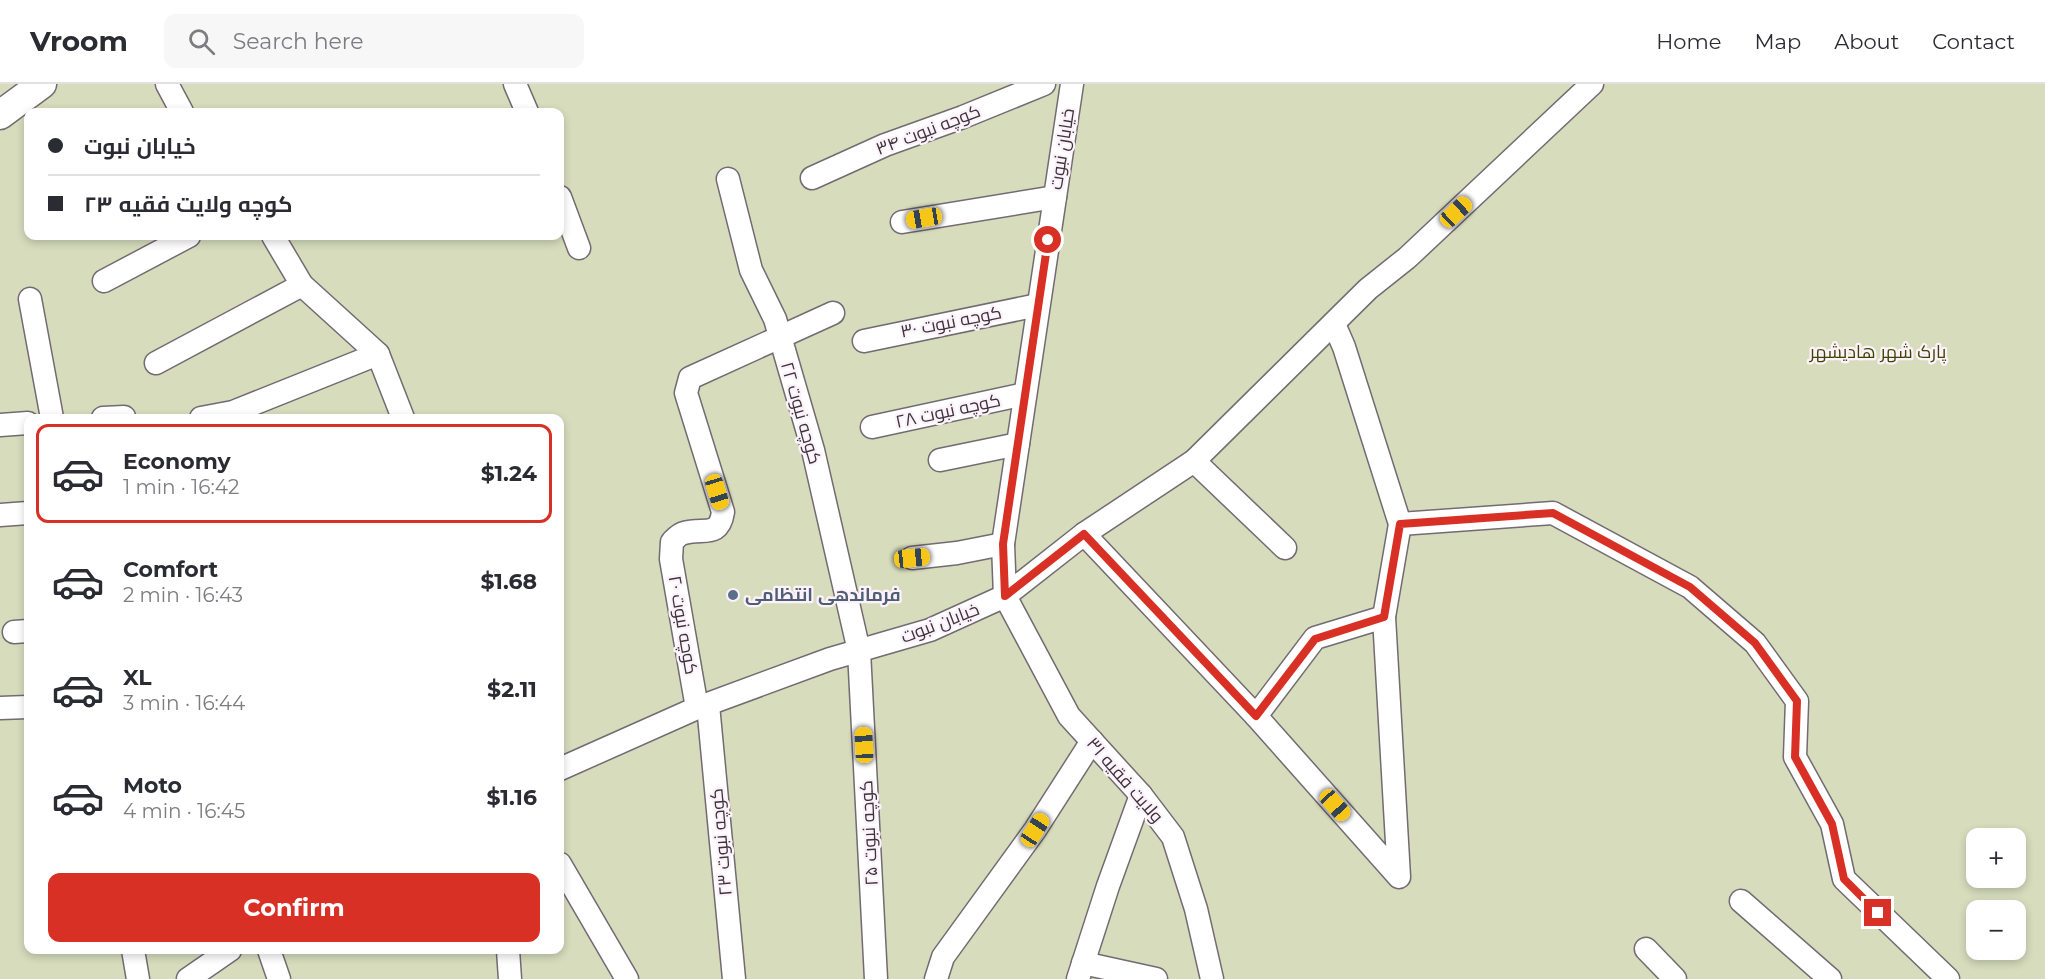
<!DOCTYPE html>
<meta charset="utf-8">
<style>
body{margin:0;font-family:Montserrat,Cairo,sans-serif;background:#f7f7f7;color:#2b2b33;height:100vh;display:flex;flex-direction:column;font-size:22px;white-space:nowrap}
*{box-sizing:border-box;margin:0}
p{font-size:20px;color:#7c7c81}
.icon{flex:none;width:33px;height:33px;fill:none;stroke:currentColor;stroke-width:2;stroke-linecap:round;stroke-linejoin:round}
.map{position:relative;flex:1;overflow:hidden}
.sheet{position:absolute;left:24px;top:330px;width:540px;height:540px;display:flex;flex-direction:column;background:#fff;border-radius:12px;box-shadow:0 3px 9px #0003}
.sheet>*{flex:none}
.guide{position:absolute;left:24px;top:24px;width:540px;height:132px;border-radius:12px;box-shadow:0 3px 9px #0003;display:grid;align-content:center;height:132px;padding:0 24px;background:#fff}
.controls{position:absolute;left:1966px;top:744px;display:grid;gap:12px}
.controls a{display:grid;place-items:center;width:60px;height:60px;border-radius:12px;background:#fff;box-shadow:0 3px 9px #0003;font-size:30px}
.end{position:absolute;width:27px;height:27px;margin:-14px;border:8px solid #d93025;background:#fff;box-shadow:0 0 0 3px #fff}
.from{border-radius:50%}
.car{position:absolute;width:18px;height:36px;margin:-18px -9px;border-radius:8px;box-shadow:0 0 4px 2px #0007;background:linear-gradient(#f5c518 24%,#345 0 40%,#f5c518 0 76%,#345 0 86%,#f5c518 0)}
.guide b{display:flex;align-items:center;gap:21px;height:57px;font-size:22px}
.guide b+b{border-top:2px solid #e1e1e2}
.guide i{width:15px;height:15px;background:#2b2b33}
ul{padding:10px 0 0;list-style:none}
li{display:flex;align-items:center;gap:18px;height:99px;margin:0 12px 9px;padding:0 12px;border:3px solid transparent;border-radius:12px}
li div{flex:1}
li b{display:block;font-size:22px}
li em{font-style:normal;font-weight:700}
li.current{border-color:#d93025}
li>.icon{width:54px;height:54px;stroke-width:1.5}
.action{display:flex;gap:12px;margin-top:auto;padding:12px 24px}
.action a{flex:1;height:69px;border-radius:12px;background:#d93025;color:#fff;font-size:24px;font-weight:700;line-height:69px;text-align:center}
header{display:flex;align-items:center;gap:36px;box-sizing:border-box;height:84px;padding:0 30px;background:#fff;border-bottom:2px solid #e1e1e2}
header strong{font-size:28px}
nav{display:flex;gap:33px;margin-inline-start:auto;font-size:21px}
.search{width:420px;height:54px;background:#f7f7f7;display:flex;align-items:center;gap:15px;box-sizing:border-box;padding:0 21px;border-radius:12px;color:#7c7c81;font-size:22px}
.map>svg:first-child{display:block}
.park{fill:#d6dcbc;fill-rule:evenodd}
.lines{fill:none;stroke-linecap:round;stroke-linejoin:round}
.minor-casing{stroke:#746a72;stroke-width:25}
.major-casing{stroke:#746a72;stroke-width:31}
.minor{stroke:#fff;stroke-width:22}
.major{stroke:#fff;stroke-width:28}
.route{stroke:#d93025;stroke-width:8}
.service-dot{fill:#5c6f8a;stroke:#fdf2fb;stroke-width:2}
.labels{text-anchor:middle;stroke-width:4.5;stroke-linejoin:round;paint-order:stroke}
.street-label{font-size:18px;fill:#3a3539;stroke:#fdf2fb}
.park-label{font-size:18px;fill:#3e4500;stroke:#fdf2fb}
.service-label{font-size:18px;font-weight:bold;fill:#4e5e75;stroke:#fdf2fb;text-anchor:start}
</style>
<header>
<strong>Vroom</strong>
<div class="search"><svg class="icon" aria-label="search" viewBox="0 0 24 24"><circle cx="10" cy="10" r="6"/><path d="M15 15l6 6"/></svg>Search here</div>
<nav><a>Home</a><a>Map</a><a>About</a><a>Contact</a></nav>
</header>
<div class="map">
<svg width="2045" height="895" viewBox="0 0 2045 895">
<rect width="100%" height="100%" fill="#fdf2fb"/>
<path class="park" d="M0 0H2045V895H0ZM28 28H560V152H28ZM28 334H560V866H28ZM1977 754H2016V794H1977ZM1977 826H2016V866H1977Z"/>
<g class="lines">
<defs>
<g id="minor">
<path d="M167 0 182 28"/>
<path d="M515 0 527 28"/>
<path d="M1072 0 1003 460 1005 512 1069 632 1141 711 1173 753 1196 825 1212 895"/>
<path d="M812 94 885 61 963 33 1044 0"/>
<path d="M728 95 751 186 775 235 813 366 859 567 876 895"/>
<path d="M560 113 579 164"/>
<path d="M902 138 1055 113"/>
<path d="M273 152 302 201 378 270 403 334"/>
<path d="M104 197 189 152"/>
<path d="M30 215 52 334"/>
<path d="M864 257 1038 221"/>
<path d="M156 279 302 201"/>
<path d="M103 334 124 333"/>
<path d="M201 334 233 328 378 270"/>
<path d="M0 341 28 339"/>
<path d="M872 343 1025 310"/>
<path d="M940 376 1018 360"/>
<path d="M1194 377 1285 464"/>
<path d="M0 431 28 429"/>
<path d="M1400 440 1553 429 1690 503 1755 559 1797 617 1795 673 1832 740 1844 795 1948 895"/>
<path d="M1084 450 1256 632 1399 793 1384 533 1400 440 1344 263 1334 240"/>
<path d="M912 474 957 469 1003 460"/>
<path d="M14 548 28 547"/>
<path d="M708 621 734 895"/>
<path d="M0 624 28 623"/>
<path d="M697 624 671 475 672 458C675 455 679 450 684 449 703 443 719 455 723 428L686 309 690 294 833 229"/>
<path d="M1256 632 1315 554 1384 533"/>
<path d="M560 685 697 624 830 575 930 546 1005 512 1084 450 1194 377 1368 205 1407 174 1592 0"/>
<path d="M560 780 627 895"/>
<path d="M1741 817 1830 895"/>
<path d="M1646 865 1675 895"/>
<path d="M133 866 138 895"/>
<path d="M269 866 279 895"/>
<path d="M508 866 510 895"/>
<path d="M1083 879 1156 895"/>
<path d="M188 895 230 866"/>
<path d="M936 895 943 873 1035 746 1092 657"/>
<path d="M1078 895 1108 802 1141 711"/>
</g>
<path id="major" d="M0 31 42 0"/>
</defs>
<use href="#minor" class="minor-casing"/>
<use href="#major" class="major-casing"/>
<use href="#minor" class="minor"/>
<use href="#major" class="major"/>
</g>
<g class="lines">
<path class="route" d="M1048 156 1003 460 1005 512 1084 450 1256 632 1315 555 1384 533 1400 440 1553 429 1690 503 1755 559 1797 617 1795 673 1832 740 1844 795 1878 829"/>
</g>
<circle class="service-dot" cx="733" cy="511" r="6"/>
<g class="labels">
<g class="street-label">
<text transform="translate(928 46) rotate(-21)" y="6">کوچه نبوت ۳۴</text>
<text transform="translate(1062 65) rotate(-81)" y="6">خیابان نبوت</text>
<text transform="translate(951 238) rotate(-11)" y="6">کوچه نبوت ۳۰</text>
<text transform="translate(948 327) rotate(-12)" y="6">کوچه نبوت ۲۸</text>
<text transform="translate(801 329) rotate(74)" y="6">کوچه نبوت ۲۲</text>
<text transform="translate(940 539) rotate(-21)" y="6">خیابان نبوت</text>
<text transform="translate(683 541) rotate(80)" y="6">کوچه نبوت ۲۰</text>
<text transform="translate(1125 696) rotate(49)" y="6">ولایت فقیه ۳۱</text>
<text transform="translate(869 749) rotate(-93)" y="6">کوچه نبوت ۲۵</text>
<text transform="translate(721 758) rotate(-95)" y="6">کوچه نبوت ۲۳</text>
</g>
<g class="park-label">
<text x="1878" y="274">پارک شهر هادیشهر</text>
</g>
<g class="service-label">
<text x="745" y="517">فرماندهی انتظامی</text>
</g>
</g>
</svg>
<div class="controls">
<a>+</a>
<a>−</a>
</div>
<i class="end from" style="left:1048px;top:156px"></i>
<i class="end" style="left:1878px;top:829px"></i>
<i class="car" style="left:1456px;top:128px;rotate:47deg"></i>
<i class="car" style="left:924px;top:134px;rotate:261deg"></i>
<i class="car" style="left:717px;top:408px;rotate:163deg"></i>
<i class="car" style="left:912px;top:474px;rotate:84deg"></i>
<i class="car" style="left:864px;top:661px;rotate:357deg"></i>
<i class="car" style="left:1335px;top:721px;rotate:138deg"></i>
<i class="car" style="left:1035px;top:746px;rotate:33deg"></i>
<div class="guide">
<b><i class="from"></i>خیابان نبوت</b>
<b><i></i>کوچه ولایت فقیه ۲۳</b>
</div>
<section class="sheet">
<ul>
<li class="current"><svg class="icon" aria-label="car" viewBox="0 0 24 24"><path d="M5 17H2v-5l4-1 3-4h7l3 4 3 1v5h-3M9 17h6M6 11h13"/><circle cx="7" cy="17" r="2"/><circle cx="17" cy="17" r="2"/></svg><div><b>Economy</b><p>1 min · 16:42</p></div><em>$1.24</em></li>
<li><svg class="icon" aria-label="car" viewBox="0 0 24 24"><path d="M5 17H2v-5l4-1 3-4h7l3 4 3 1v5h-3M9 17h6M6 11h13"/><circle cx="7" cy="17" r="2"/><circle cx="17" cy="17" r="2"/></svg><div><b>Comfort</b><p>2 min · 16:43</p></div><em>$1.68</em></li>
<li><svg class="icon" aria-label="car" viewBox="0 0 24 24"><path d="M5 17H2v-5l4-1 3-4h7l3 4 3 1v5h-3M9 17h6M6 11h13"/><circle cx="7" cy="17" r="2"/><circle cx="17" cy="17" r="2"/></svg><div><b>XL</b><p>3 min · 16:44</p></div><em>$2.11</em></li>
<li><svg class="icon" aria-label="car" viewBox="0 0 24 24"><path d="M5 17H2v-5l4-1 3-4h7l3 4 3 1v5h-3M9 17h6M6 11h13"/><circle cx="7" cy="17" r="2"/><circle cx="17" cy="17" r="2"/></svg><div><b>Moto</b><p>4 min · 16:45</p></div><em>$1.16</em></li>
</ul>
<div class="action"><a>Confirm</a></div>
</section>
</div>
